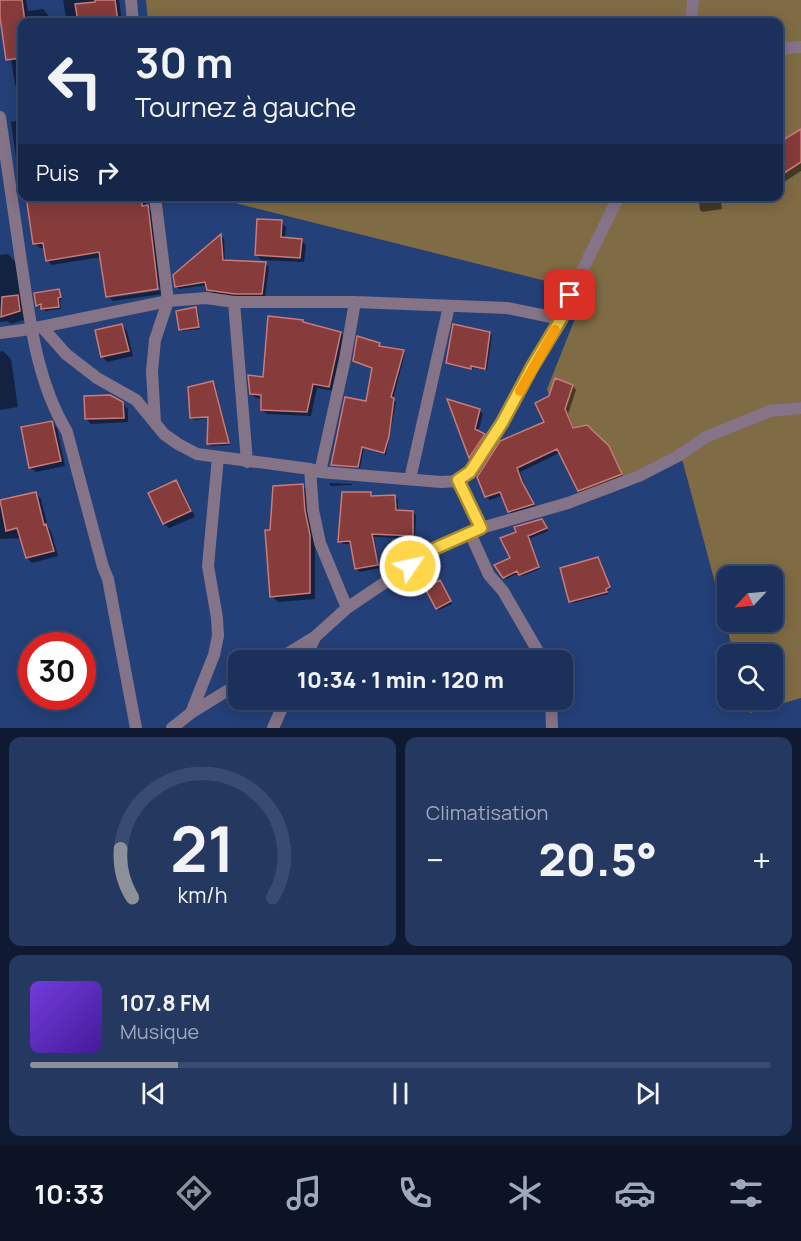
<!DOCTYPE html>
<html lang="fr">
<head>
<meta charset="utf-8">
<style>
  body { margin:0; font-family:Manrope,sans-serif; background:#243860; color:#f1f3f6; height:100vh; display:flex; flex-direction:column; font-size:22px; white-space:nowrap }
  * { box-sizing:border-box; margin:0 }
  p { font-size:20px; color:#a0a9bb }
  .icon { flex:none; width:33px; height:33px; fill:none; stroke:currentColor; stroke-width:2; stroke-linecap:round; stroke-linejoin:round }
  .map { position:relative; height:728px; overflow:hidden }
  .sheet { display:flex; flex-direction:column; gap:9px; padding:9px; background:#0f1a32; flex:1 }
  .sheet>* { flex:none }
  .top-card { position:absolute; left:18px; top:18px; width:765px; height:183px; border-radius:12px; box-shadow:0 3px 15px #0003,0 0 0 2px #394b70; background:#1b305a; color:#f1f3f6; overflow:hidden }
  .needle { width:39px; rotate:244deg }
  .buttons { position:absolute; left:717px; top:566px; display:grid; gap:12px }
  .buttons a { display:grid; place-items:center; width:66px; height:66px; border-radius:12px; background:#1b305a; box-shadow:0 3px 15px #0003,0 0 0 2px #394b70; font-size:30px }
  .speed { position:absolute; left:18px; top:632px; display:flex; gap:12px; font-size:30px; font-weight:700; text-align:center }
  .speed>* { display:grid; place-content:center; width:78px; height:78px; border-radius:50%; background:#1b305a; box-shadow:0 3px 15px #0003,0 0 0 2px #394b70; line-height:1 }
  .speed .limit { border:9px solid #d22; background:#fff; color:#111 }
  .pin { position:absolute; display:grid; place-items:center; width:51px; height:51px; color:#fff; margin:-26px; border-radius:12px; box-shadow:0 3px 9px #0006 }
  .me { position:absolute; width:66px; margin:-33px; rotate:56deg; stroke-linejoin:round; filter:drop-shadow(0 0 4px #0008) }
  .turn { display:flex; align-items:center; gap:21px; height:126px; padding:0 18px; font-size:27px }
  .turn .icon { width:78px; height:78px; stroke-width:2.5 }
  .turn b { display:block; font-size:42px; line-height:51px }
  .then { display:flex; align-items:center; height:57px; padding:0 18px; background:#0003; gap:12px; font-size:22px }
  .big { font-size:45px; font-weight:800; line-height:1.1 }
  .sheet .tile { flex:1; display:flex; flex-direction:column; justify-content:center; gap:9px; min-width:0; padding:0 21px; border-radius:12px; background:#243860 }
  .sheet .dial { align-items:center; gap:0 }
  .dial svg { height:156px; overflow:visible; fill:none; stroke:#394b70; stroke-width:7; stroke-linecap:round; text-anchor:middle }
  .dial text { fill:#f1f3f6; stroke:none }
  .song { display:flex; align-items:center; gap:18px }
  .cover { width:72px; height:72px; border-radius:9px; background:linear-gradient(135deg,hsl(260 70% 55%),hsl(260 70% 35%)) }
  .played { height:6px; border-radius:3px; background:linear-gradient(90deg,#8c9099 20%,#394b70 20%) }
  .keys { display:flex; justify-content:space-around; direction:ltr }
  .heat { display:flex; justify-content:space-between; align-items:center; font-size:33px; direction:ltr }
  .sheet .tiles { flex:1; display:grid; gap:9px; grid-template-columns:1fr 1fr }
  .tile:last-child { grid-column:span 2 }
  .trip { position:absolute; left:228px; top:650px; width:345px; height:60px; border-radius:12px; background:#1b305a; box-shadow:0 3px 15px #0003,0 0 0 2px #394b70; font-weight:800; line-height:60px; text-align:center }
  .tab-bar { display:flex; height:96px; justify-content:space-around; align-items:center; background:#0b1324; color:#a0a9bb }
  .tab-bar .icon { width:42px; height:42px }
  .tab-bar .selected { color:#8c9099 }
  .tab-bar b { font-size:27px; color:#f1f3f6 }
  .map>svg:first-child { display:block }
  .green { fill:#7f6b44; fill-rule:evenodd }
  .shadow { fill:#0007 }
  .building { fill:#853c3b; stroke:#cb7a77; stroke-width:1.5 }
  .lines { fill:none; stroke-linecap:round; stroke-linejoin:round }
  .minor { stroke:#857387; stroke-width:12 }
  .route-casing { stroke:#a68a30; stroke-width:15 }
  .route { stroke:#ffd54a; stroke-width:10 }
  .slow { stroke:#f59e0b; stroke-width:10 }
</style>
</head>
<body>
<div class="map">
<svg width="801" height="728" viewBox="0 0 801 728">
  <rect width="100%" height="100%" fill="#244078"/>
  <path class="green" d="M146,0H801V698L750,713L746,699H772V654H734L682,459L582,493L547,389L586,291L211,197L778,196V22H148ZM728,576H772V621H728Z"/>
  <path class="shadow" d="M2,0H26L28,11L43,9L48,15L49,22H22V90L15,85Z
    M63,0H119L122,22H71L66,17Z
    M22,120V172L17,164L11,122Z
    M801,130V171L784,182L778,176Z
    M26,196H142L146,200V206L153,212L162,287L110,295V298L162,290L163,294L113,301L108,296L101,257L52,265L47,260L45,248H40L34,243Z
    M698,196H720L722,209L702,212L700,210Z
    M281,222L286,227L285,238L301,240L306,245L304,262L261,260L257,255Z
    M221,236L224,239L225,262L266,264L269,267L265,297H239L212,293L208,285L179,289L176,286Z
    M8,254L16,262L27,319L11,324L7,321L0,322V255Z
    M58,291L62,299L60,300L61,309L45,311L42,306L40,307L37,305Z
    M196,309L198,311L200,329L182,331L180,329Z
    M303,321L305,324L341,333L345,338L334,391L317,388L311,416L267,414L262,409L263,399L256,398L251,394L265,379Z
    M122,325L127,331L133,356L107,362L102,356Z
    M489,333L492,335L487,370L473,368V370L450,365L447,362Z
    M379,344L381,347L403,351L405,353L393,399L396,402L386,455L364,448L360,468L335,466L332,464L367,403L374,369L355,361Z
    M3,351L11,359L18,407L0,410V352Z
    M212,382L215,384L230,445L211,446L209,443V418L194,420L191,417Z
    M573,386L576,390L568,414L575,430L607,446L611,450L624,478L583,494L579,490L561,452L520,472L525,487L537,508L513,515L509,511L503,495L490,500L486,497Z
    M450,401L480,411L483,414L478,432L488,439L474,460L471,457Z
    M122,403L128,409V422L91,424L86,419Z
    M51,423L57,428L65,466L36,472L30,467Z
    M176,482L181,487L195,517L169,528L164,523Z
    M329,483L352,484V485L331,486Z
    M302,486L308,491L315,542V599L278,602L272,596L271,531Z
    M36,493L41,499L48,527L51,531L58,556L32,563L27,558L22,538L0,539V502Z
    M371,493L374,496L395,497L398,500V511L413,512L416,515L415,539L374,537L380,568L360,572L357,569L352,544H343L340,541Z
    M544,523L548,531L529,539L540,569L522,576L519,573L506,579L504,577L512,558L502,539Z
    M600,561L611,589L607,591L608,594L573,603L570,601Z
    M442,584L452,604L439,610L437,608Z
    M479,699H494L483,704Z"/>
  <path class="building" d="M0,0H22L25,22H22V58L6,60L0,17Z
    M95,0H115L118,22H78L75,4L95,2Z
    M801,129V162L778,177V143Z
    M26,196H142V206L148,205L158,289L106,297L99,252L46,261L43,243L33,244Z
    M257,219L282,220L281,237L302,239L300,258L255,255Z
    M221,234L223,260L266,262L262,294H235L207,290L205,282L175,287L173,275Z
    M59,289L61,297L58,298L59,307L41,309V304L36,306L34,293Z
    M18,295L20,311L1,317L2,297Z
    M196,307L199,327L179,330L176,311Z
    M268,316L303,320V322L341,332L329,387L313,384L307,412L261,410V395L250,394L248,375L263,377Z
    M122,324L129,351L101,357L95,330Z
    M453,324L490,332L485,369L471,366V369L446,363Z
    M357,336L380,343L379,346L404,350L391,397L394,398L389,436L384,453L362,447L358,467L331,465L345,397L366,401L372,368L353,361Z
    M555,378L573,385L565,409L573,428L587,425L609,446L622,474L578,491L557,449L517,468L522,482L534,504L508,512L500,492L485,497L477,477L500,441L544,422L535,403L549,396Z
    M213,381L222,416L229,443L207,444L208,417L190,418L188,387Z
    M110,395L123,402L124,418L85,419L84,396Z
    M447,399L480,409L475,429L485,434L469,458Z
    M52,421L61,461L29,468L21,427Z
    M176,480L191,511L163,524L148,493Z
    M303,484L305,511L310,535V593L270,597L265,530H270L273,486Z
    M36,492L44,525L46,524L54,551L26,558L17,528L6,531L0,500Z
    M342,492H371V496L395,495L396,510L413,511V536L372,534L378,565L355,569L350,541L338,542Z
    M542,519L547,528L528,536L539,567L519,575L517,571L503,578L494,565L510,558L500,538L516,532L514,527Z
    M598,557L610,587L606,589L607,592L569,602L560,568Z
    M440,580L451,601L436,609L425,588Z"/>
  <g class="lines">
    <path class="minor" d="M131,0L133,22
      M691,22L693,0
      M778,49L801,47
      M0,117C7,165 14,213 21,261C30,320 36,380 67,432L103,567L108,579L136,728
      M234,302L247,462
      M42,327L66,354L97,378L136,400L164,434L178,444L197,454L310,469L320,472L441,482L458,481
      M0,333L31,329L168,301L206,298L234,302H355L507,308L561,319
      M155,423L152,371L155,340L168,301L155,196
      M310,469L313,510L320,543L347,608
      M320,472L345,359L355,302
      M410,479L449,306
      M481,528L568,503L639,476L678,456L706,437L770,411L801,408
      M470,533L489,575L503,591L543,660
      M277,660L316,636L347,608L436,548L481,528L458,481L470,472L502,423L532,367L561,319L570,295L619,196
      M305,660L315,637
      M551,699L552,728
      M191,713L214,655L218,636L217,618L208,566L218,457
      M172,728L191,713L238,684
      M273,728L286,699"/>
  </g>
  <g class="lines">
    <g class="route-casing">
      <path id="route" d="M410,566L436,548L481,528L458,480L470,472L502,423L532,367L561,319L570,295"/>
    </g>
    <use href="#route" class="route"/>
    <path class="slow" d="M520,391L555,330"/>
  </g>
</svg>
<div class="buttons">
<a><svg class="needle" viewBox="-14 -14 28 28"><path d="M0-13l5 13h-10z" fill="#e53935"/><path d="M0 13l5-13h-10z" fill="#a0a9bb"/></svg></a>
<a><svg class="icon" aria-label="search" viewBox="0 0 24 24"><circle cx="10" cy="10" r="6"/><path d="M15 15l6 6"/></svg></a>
</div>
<div class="speed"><div class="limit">30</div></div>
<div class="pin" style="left:570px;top:295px;background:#d93025"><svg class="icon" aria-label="arrive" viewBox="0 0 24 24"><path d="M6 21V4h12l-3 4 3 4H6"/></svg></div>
<svg class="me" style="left:410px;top:566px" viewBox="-20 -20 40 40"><circle r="17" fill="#ffd54a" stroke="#fff" stroke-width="3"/><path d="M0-11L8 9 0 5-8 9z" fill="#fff"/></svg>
<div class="trip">10:34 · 1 min · 120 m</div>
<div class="top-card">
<div class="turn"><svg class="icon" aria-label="left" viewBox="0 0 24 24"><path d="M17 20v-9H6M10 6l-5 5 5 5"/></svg><div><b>30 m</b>Tournez à gauche</div></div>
<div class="then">Puis<svg class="icon" aria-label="right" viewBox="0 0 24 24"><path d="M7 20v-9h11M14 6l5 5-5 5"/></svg></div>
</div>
</div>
<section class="sheet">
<div class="tiles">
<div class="tile dial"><svg viewBox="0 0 100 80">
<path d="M14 69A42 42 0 1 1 86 69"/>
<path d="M14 69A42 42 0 0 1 8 44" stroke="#8c9099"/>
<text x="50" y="56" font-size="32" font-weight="700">21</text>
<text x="50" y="72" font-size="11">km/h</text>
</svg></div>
<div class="tile"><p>Climatisation</p>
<div class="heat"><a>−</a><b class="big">20.5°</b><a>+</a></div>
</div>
<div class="tile">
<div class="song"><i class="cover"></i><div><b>107.8 FM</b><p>Musique</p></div></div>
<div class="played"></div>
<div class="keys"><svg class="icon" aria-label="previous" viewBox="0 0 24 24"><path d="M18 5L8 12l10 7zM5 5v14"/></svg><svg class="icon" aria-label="pause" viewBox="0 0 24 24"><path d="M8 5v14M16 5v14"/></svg><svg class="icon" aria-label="next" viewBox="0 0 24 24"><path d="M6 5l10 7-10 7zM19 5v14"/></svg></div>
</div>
</div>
</section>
<nav class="tab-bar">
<b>10:33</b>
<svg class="icon selected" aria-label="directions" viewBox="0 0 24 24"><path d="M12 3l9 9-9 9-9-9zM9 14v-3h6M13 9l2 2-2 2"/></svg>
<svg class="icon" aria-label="music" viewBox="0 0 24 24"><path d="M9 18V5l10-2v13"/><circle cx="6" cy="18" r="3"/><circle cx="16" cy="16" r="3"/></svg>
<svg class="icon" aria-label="phone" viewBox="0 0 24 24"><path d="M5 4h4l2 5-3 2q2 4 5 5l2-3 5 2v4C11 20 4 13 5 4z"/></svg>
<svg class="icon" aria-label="climate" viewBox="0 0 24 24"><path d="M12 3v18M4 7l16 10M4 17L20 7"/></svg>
<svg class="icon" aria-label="car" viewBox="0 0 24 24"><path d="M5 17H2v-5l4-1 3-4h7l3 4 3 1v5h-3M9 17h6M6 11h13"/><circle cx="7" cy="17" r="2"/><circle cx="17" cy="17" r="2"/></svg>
<svg class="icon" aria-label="filters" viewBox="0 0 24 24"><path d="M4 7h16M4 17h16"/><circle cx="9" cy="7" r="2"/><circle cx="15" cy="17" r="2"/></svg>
</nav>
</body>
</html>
